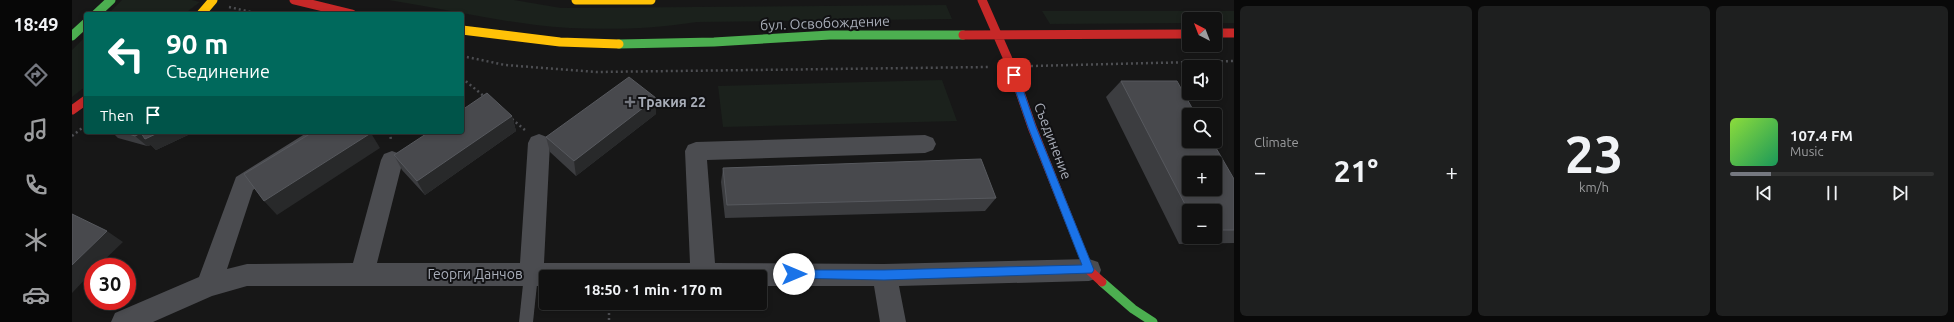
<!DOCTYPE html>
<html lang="en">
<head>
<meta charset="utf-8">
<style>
  body { margin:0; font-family:Ubuntu,sans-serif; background:#1e1f1f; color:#f1f3f6; height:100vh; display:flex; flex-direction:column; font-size:15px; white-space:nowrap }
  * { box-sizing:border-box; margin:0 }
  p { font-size:13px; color:#9c9d9f }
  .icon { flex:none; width:22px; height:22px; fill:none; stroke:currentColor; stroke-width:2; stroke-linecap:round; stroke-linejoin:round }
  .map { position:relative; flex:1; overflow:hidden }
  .panel { display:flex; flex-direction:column; gap:6px; padding:6px; background:#090909; width:720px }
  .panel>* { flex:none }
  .hud { position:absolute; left:12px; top:12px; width:380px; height:122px; border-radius:4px; box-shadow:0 2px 6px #0003,0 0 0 1px #303131; background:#00695c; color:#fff; overflow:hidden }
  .needle { width:26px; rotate:318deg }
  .buttons { position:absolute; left:1110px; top:12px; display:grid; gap:8px }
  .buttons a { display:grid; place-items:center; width:40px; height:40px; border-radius:4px; background:#111; box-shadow:0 2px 6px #0003,0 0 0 1px #303131; font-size:20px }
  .speed { position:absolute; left:12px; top:258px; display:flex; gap:8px; font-size:20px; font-weight:700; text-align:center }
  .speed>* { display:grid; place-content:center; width:52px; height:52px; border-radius:50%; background:#111; box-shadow:0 2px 6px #0003,0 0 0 1px #303131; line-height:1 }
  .speed .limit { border:6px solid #d22; background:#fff; color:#111 }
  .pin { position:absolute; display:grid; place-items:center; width:34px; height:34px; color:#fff; margin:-17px; border-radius:8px; box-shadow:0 2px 6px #0006 }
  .me { position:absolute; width:44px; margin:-22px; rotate:90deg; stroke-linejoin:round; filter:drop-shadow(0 0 3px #0008) }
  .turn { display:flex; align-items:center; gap:14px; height:84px; padding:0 16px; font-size:18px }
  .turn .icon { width:52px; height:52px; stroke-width:2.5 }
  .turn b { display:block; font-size:28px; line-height:34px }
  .then { display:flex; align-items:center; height:38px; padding:0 16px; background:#0003; gap:8px; font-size:15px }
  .big { font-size:30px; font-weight:700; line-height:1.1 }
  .panel .widget { flex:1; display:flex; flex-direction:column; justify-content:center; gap:6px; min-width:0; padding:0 14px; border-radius:6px; background:#1e1f1f }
  .panel .dial { align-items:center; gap:0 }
  .dial b { font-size:52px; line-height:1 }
  .song { display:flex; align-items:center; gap:12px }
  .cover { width:48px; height:48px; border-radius:6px; background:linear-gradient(135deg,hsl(90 70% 55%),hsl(150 70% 35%)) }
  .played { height:4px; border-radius:2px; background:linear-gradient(90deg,#757880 20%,#303131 20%) }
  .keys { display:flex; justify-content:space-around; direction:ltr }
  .heat { display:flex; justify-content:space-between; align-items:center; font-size:22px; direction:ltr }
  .panel .tiles { flex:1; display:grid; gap:6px; grid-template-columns:repeat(3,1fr) }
  .trip { position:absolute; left:467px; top:270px; width:228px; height:40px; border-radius:4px; background:#111; box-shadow:0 2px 6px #0003,0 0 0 1px #303131; font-weight:700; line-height:40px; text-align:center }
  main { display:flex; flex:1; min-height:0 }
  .dock { display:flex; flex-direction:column; width:72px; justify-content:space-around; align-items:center; background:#070707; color:#9c9d9f }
  .dock .icon { width:28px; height:28px }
  .dock .on { color:#757880 }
  .dock b { font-size:18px; color:#f1f3f6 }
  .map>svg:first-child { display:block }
  .green { fill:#1b211c }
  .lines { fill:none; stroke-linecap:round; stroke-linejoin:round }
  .path { stroke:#4d4e52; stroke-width:2.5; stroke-dasharray:2 3; stroke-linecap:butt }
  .lane { fill:#4b4c50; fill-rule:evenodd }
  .street { fill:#4b4c50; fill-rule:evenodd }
  .fast { stroke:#4caf50; stroke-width:9 }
  .slow { stroke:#ffc107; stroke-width:9 }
  .jam { stroke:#c62828; stroke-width:9 }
  .wall { fill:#3c3d40; fill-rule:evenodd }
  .shaded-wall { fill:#28292a }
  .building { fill:#48494d; stroke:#57595e; fill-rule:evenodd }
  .route { fill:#1a73e8; stroke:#114b97 }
  .poi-dot { fill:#757880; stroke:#111113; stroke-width:1.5 }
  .labels { text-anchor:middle; stroke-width:4; stroke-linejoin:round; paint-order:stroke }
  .street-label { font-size:14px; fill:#a8adb8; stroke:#111113 }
  .poi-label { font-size:14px; font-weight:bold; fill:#a8adb8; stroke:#111113; text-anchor:start }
</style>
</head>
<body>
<main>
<nav class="dock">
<b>18:49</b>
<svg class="icon on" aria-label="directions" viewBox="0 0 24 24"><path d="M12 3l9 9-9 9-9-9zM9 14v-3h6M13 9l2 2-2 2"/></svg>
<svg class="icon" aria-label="music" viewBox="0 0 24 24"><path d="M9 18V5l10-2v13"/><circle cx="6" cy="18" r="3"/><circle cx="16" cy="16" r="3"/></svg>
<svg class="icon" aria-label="phone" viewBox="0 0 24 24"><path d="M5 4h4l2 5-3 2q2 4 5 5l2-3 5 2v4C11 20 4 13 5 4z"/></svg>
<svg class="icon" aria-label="climate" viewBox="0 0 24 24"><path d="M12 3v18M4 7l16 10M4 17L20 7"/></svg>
<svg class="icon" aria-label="car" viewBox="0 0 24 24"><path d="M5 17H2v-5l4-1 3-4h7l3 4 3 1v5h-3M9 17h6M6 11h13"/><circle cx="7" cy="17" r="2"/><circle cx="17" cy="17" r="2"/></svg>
</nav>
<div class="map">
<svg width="1162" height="322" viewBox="0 0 1162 322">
  <rect width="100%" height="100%" fill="#171717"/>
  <path class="green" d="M50,0H120L128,2L112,14H36Z
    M317,0H442L489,8L874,5L880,19L625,22C574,30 515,31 464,25C415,19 366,8 317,0Z
    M970,11H1162V23H1143V19H1117V23L978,24Z
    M14,36V86L0,97V50Z
    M870,80L885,121L651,127L646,86Z"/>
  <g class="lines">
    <path class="path" d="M157,7L188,14
      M390,56L433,65L524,72L918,67
      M959,66L1162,61
      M390,78L414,98
      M440,119L454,131
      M318,132L319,141
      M0,136L14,125
      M537,303V322"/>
    <path class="lane" d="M459,269L464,271L466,275L461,322H447L452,275L454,271Z"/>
    <path class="street" d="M236,132H264L261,138L181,190L155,269L175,264L281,263L309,160L312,154L320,151L328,154L331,160L305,263H448L456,143L459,137L467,134L475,137L478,143L472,263H618L613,151L616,145L624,142L853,135L861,138L864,144L861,150L853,153L635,160L643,263L812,264L1017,259L1026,262L1029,270L1026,278L1017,281L827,286L834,322H808L802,286H688V277H474V286H175L140,296L81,322H39L43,313L127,277L164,177Z"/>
    <path class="fast" d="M24,14L39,0
      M0,36L14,23
      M547,44L642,42L758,35H891
      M1030,282L1061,309L1081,322"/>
    <path class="slow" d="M504,0H579
      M129,14L141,0
      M390,30L488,42L547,44"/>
    <path class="jam" d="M222,0L280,14
      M910,0L939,66L960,127L1017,270L1030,282
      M1143,33H1162
      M891,35L1117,34
      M0,110L14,100"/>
  </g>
  <path class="wall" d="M1049,81L1162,179V243L1107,244L1034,97ZM1117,211H1143V237H1117Z
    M584,114L504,176L478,152L474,137Z
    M440,116L444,131L353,195L330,170L322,155Z
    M40,132H114L116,135L84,150L79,145L75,146L46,138Z
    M651,168L924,198L913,211L653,218L649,182Z"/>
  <path class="shaded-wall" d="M584,98V114L504,176L502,161Z
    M440,116L444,131L353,195L345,181Z
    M88,132H114L116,135L84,150L79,145L75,146L63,136L69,133Z
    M299,133L308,148L205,215L192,201Z
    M35,231L51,242L25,267H21V271L0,293V265Z"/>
  <path class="building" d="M557,77L584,98L502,161L474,137Z
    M1049,81H1105L1124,115H1117V141H1140L1162,179V230H1143V211H1117V212ZM1117,163H1143V189H1117Z
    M415,93L440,116L345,181L322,155L357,132H390V110Z
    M51,132H88L73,139L69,133L63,136Z
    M241,132H298L299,133L192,201L172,174Z
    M909,159L924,198L655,205L651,168Z
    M0,214L35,231L0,265Z"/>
  <path class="route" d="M942,72L946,75L964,127L1022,270L1020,273L812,280L718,278L717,274L718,271L722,270H812L1010,265L956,127L938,75Z"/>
  <path class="poi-dot" d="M556 96h4v4h4v4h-4v4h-4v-4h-4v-4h4z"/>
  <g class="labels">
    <g class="street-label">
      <text transform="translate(753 23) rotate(-2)" y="5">бул. Освобождение</text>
      <text transform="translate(981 141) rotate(69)" y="5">Съединение</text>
      <text x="403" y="279">Георги Данчов</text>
    </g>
    <g class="poi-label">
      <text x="566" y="107">Тракия 22</text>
    </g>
  </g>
</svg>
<div class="buttons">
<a><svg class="needle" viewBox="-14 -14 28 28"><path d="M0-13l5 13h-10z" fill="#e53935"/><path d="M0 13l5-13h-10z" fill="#9c9d9f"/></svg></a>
<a><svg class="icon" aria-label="sound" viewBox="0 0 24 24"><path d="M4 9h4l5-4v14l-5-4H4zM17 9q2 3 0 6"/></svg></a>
<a><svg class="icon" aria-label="search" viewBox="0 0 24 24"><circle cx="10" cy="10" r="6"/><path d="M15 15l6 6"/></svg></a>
<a>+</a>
<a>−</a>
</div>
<div class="speed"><div class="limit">30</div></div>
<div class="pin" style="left:942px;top:75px;background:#d93025"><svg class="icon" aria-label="arrive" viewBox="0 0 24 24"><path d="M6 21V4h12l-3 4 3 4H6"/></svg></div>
<svg class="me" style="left:722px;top:274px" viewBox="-20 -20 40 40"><circle r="19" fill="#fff"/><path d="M0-13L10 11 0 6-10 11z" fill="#1a73e8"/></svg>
<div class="trip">18:50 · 1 min · 170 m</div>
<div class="hud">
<div class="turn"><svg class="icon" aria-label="left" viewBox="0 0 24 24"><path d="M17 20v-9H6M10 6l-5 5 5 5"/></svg><div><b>90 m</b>Съединение</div></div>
<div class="then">Then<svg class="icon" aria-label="arrive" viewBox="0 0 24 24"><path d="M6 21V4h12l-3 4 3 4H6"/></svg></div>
</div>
</div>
<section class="panel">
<div class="tiles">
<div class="widget"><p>Climate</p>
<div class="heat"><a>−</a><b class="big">21°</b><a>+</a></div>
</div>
<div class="widget dial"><b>23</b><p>km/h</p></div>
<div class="widget">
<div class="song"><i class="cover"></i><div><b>107.4 FM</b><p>Music</p></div></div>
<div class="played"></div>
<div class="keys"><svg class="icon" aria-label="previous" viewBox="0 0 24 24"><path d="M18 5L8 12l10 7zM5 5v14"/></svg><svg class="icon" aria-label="pause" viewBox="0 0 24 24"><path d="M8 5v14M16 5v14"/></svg><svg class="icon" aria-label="next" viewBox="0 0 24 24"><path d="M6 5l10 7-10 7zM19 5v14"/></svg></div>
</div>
</div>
</section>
</main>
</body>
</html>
